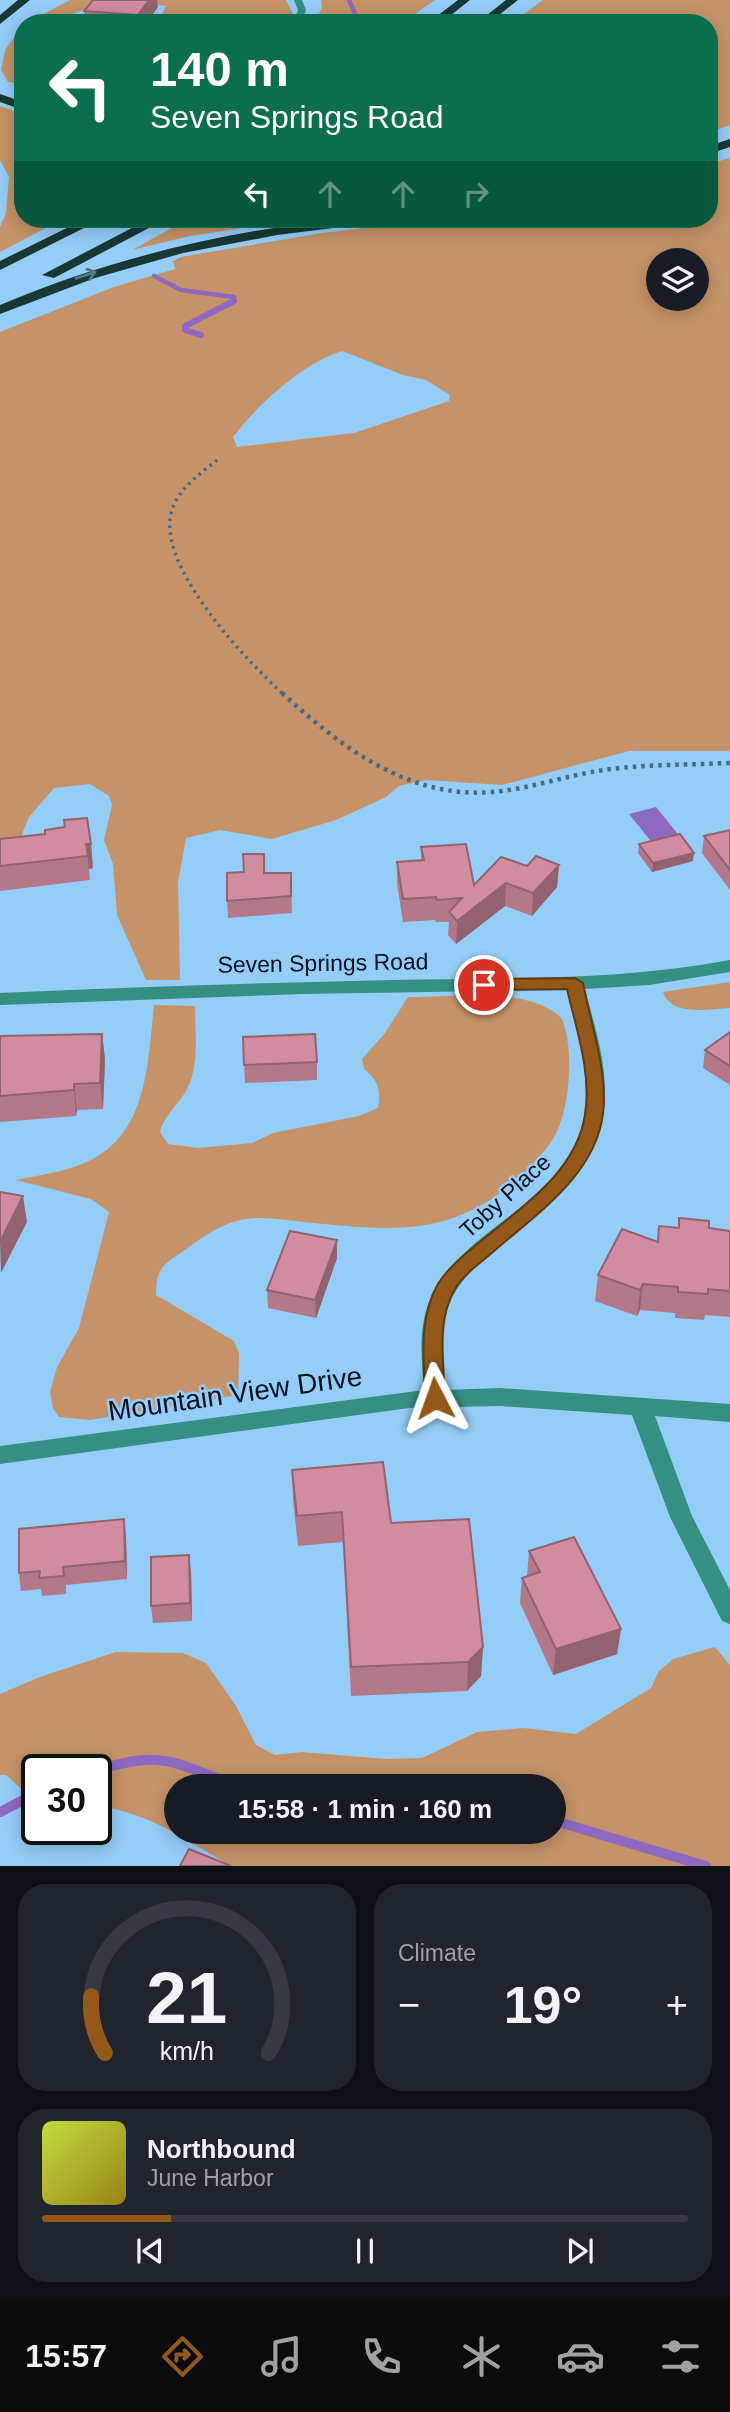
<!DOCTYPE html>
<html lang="en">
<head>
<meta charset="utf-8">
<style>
  body { margin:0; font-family:Arial,sans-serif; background:#20242c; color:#f1f3f6; height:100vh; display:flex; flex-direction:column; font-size:26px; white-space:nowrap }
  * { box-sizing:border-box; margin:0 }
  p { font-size:23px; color:#9ea1a6 }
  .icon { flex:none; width:38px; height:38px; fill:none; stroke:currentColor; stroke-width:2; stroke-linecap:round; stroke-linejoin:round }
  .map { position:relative; height:1866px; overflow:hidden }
  .details { display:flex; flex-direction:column; gap:18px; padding:18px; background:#0d0f14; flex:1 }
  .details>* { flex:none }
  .guide { position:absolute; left:14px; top:14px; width:704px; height:214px; border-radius:28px; box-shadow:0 4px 18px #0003; background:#0b6e4f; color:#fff; overflow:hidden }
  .buttons { position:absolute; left:646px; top:248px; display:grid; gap:14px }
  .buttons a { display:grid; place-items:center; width:63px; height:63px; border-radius:50%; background:#171b24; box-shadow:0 4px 18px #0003; font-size:35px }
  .speed { position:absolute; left:21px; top:1754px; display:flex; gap:14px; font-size:35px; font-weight:700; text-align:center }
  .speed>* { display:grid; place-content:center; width:91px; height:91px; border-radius:50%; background:#171b24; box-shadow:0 4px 18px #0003; line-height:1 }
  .speed .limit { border:4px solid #111; border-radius:10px; background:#fff; color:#111 }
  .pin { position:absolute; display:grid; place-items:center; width:60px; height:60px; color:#fff; margin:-30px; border:4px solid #fff; border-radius:50%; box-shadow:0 2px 7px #0007 }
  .me { position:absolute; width:77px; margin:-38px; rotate:356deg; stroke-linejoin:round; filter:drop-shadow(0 0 5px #0008) }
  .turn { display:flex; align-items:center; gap:24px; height:147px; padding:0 21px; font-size:32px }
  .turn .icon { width:91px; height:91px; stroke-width:2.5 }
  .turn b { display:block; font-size:49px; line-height:60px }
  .lanes { display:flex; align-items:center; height:66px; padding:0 21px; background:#0003; justify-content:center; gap:35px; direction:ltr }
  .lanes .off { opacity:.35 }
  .big { font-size:52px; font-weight:800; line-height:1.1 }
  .details .card { flex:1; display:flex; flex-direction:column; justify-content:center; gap:10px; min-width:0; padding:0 24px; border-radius:28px; background:#20242c }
  .details .dial { align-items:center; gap:0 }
  .dial svg { height:182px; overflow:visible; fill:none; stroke:#363941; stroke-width:7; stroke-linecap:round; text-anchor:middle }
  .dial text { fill:#f1f3f6; stroke:none }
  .song { display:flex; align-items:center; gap:21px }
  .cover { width:84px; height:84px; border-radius:10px; background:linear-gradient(135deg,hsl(70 70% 55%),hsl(50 70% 35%)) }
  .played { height:7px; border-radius:4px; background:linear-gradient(90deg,#945919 20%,#363941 20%) }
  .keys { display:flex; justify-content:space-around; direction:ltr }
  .heat { display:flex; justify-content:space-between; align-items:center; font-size:38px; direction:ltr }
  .details .tiles { flex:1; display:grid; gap:18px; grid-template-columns:1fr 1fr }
  .card:last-child { grid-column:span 2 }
  .trip { position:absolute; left:164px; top:1774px; width:402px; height:70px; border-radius:35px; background:#171b24; box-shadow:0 4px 18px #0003; font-weight:800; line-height:70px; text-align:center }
  .tab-bar { display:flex; height:112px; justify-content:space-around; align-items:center; background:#090b0e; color:#9ea1a6 }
  .tab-bar .icon { width:49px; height:49px }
  .tab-bar .active { color:#945919 }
  .tab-bar b { font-size:32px; color:#f1f3f6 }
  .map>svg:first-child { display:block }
  .green { fill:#c59367; fill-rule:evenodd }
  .water { fill:#8f69c1 }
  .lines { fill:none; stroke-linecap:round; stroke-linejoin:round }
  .stream-far2 { stroke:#8f69c1; stroke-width:4.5 }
  .stream-far1 { stroke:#8f69c1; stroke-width:6 }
  .stream { stroke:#8f69c1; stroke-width:10 }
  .path-far1 { stroke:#466985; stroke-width:3.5; stroke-dasharray:2.5 4.5; stroke-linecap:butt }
  .path { stroke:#466985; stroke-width:4.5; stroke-dasharray:3.5 5; stroke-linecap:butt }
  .service { fill:#359083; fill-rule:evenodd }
  .minor { fill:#359083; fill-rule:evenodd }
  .motorway { fill:#183833; fill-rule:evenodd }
  .wall { fill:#b47989 }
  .shaded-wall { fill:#92636f }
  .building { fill:#d18d9f; stroke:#92636f; stroke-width:2 }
  .oneway { stroke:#507b8c }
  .route { fill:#945919; stroke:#603a10; stroke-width:2 }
  .labels { text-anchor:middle; stroke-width:5; stroke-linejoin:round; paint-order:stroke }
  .street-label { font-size:23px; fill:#00101f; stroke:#95cdf9 }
  .near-street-label { font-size:28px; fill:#00101f; stroke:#95cdf9 }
</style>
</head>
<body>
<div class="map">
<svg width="730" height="1866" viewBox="0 0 730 1866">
  <rect width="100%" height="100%" fill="#95cdf9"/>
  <path class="green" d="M70,0H286L293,14L275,16L269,23H180L161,16L166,6L131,1L89,7L53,23H27Z
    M321,0H435L402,23H315L322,7Z
    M543,0H730V125L709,132V23H512Z
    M23,25V84L8,82L1,70L5,50Z
    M0,106L23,114V219H63L0,252V227L6,213L9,177L0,160Z
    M730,158V751H629L502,785L426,780L399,786L386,797L336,820L272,839L220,830L186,838L178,882L180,980H146L117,915L113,864L104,840L112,805L109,796L90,784L54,788L29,817L18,844L0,849V332L114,287L175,269L173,261L181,257L322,233L438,219H709V164ZM658,261H696V299H658ZM342,351L403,375L426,380L450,395L449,401L354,433L237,447L233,437C257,405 303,363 342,351Z
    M188,219H301L190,236L132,250Z
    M730,982V1008C709,1009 672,1017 663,992Z
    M408,997C453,998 530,985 562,1019C575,1049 570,1116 551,1142C524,1179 490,1206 447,1220C401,1234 350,1226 304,1222C281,1219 253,1214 230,1223C214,1229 199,1239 185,1250C163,1265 156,1267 156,1295L234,1341L239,1354L238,1395L90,1420L59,1417L53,1409L50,1392L57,1367L79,1328L109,1212L91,1199L16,1180C35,1176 56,1173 74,1167C148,1143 147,1069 154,1005L195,1006C195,1030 199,1062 189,1085C182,1102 165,1113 160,1132L168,1144L199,1148L252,1143L273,1133L359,1116L378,1108C381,1090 378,1080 364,1069L362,1059L385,1033Z
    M715,1647L730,1665V1866H231C180,1837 156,1816 96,1805V1769H37V1803L6,1775H0V1694L40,1677L116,1652L183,1653L206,1663L236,1706L256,1745L275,1755L302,1752L386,1759L422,1758L477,1732L523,1728L576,1734L651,1688L659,1671L673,1659ZM177,1787H555V1832H177Z"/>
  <path class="water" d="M656,807L681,838L654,845L629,814Z"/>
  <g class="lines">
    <path class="stream-far2" d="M349,0L359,23
      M23,156L18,157L23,165
      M31,219V224
      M154,276L181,290L234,297L233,303"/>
    <path class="stream-far1" d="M201,335L185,330V326L234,301"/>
    <path class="stream" d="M96,1771C179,1742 183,1777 255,1787
      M0,1812L37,1793
      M555,1821L706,1866"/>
    <path class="path-far1" d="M217,460C201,473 181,487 173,507C151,562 247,661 284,695"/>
    <path class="path" d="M282,693C341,747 408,799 492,792C528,789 562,777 597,771C641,764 686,765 730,763"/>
    <path class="service" d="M294,0H302L306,10L301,23H293L298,10Z"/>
    <path class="minor" d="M730,960V972L649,985L585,989C595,1028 609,1069 604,1110C596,1177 539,1211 492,1252C475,1266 457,1283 449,1305C439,1332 443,1362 445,1390L500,1388L730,1404V1422L655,1416L692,1516L730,1590V1624L722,1621L670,1517L632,1415L500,1406L409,1408L0,1464V1446L424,1390C422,1362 418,1332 428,1305C457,1226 566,1207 583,1122C592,1077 578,1033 568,990L302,994L0,1005V993C131,987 261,983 392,980C506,978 618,981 730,960Z"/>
    <path class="motorway" d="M18,0H30L0,24V15Z
      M458,0H470L441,23H428Z
      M506,0H518L489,23H477Z
      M0,94L23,102V110L0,102Z
      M730,139V147L709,154V146Z
      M85,219H102L0,270V261Z
      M149,219H166L54,278L42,275Z
      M340,219H380L373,223L277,235L183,253L95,278L0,314V305C109,259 222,232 340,219Z"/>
  </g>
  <path class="wall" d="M158,7L146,23H85L84,11Z
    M730,830V890L702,853L704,836Z
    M0,839L91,844L93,868L89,869L90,880L0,891Z
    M639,844L693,861L652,872L638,853Z
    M421,847L474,885L559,865L557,887L532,916L505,906L456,944L448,935L449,922H436L435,920L403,922L397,884V862L421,860Z
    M265,873H291L292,913L228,918L227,901Z
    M730,1032V1085L703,1068L705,1050Z
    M102,1034L105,1059L103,1109L77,1110L76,1116L0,1122V1036Z
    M243,1037L317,1062V1080L245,1083Z
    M679,1218L709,1228L730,1231V1317L705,1315L704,1320L675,1318V1313L640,1310L637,1316L595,1301L598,1275L657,1241L659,1226L678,1227Z
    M337,1258L316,1318L268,1308L267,1290Z
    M292,1470L391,1523L483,1647L481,1676L467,1691L351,1696L343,1542L298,1546L293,1500Z
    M124,1519L126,1537L127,1579L66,1585V1594L42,1596L41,1589L21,1591L19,1573Z
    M529,1551L621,1629L617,1654L553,1675L520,1603L522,1578L527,1576Z
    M191,1572L192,1621L153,1623L151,1606Z"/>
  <path class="shaded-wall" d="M149,0H157L158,7L146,23H138V15Z
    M86,844H91L93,868L89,869Z
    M694,853L693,861L652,872L653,863Z
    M559,865L557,887L532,916L533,893Z
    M506,883L505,906L456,944L457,921Z
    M102,1034L105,1059L103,1109L100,1083Z
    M74,1084L77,1110L76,1116L74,1090Z
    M23,1196L27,1222L1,1273L0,1242Z
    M337,1240V1258L316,1318L315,1300Z
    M643,1284L640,1310L637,1316L640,1290Z
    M124,1519L126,1537L127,1579L125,1561Z
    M189,1555L191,1572L192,1621L190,1603Z
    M621,1629L617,1654L553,1675L556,1649Z
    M483,1647L481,1676L467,1691L468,1662Z"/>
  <path class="building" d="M93,0H149L138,15L84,11Z
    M87,818L91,844H86L88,856L0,866V839L45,834V830L65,827L64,820Z
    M730,830V870L704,836Z
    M680,834L694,853L653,863L639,844Z
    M466,844L474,885L501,857L527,866L536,856L559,865L533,893L506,883L457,921L449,912L462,898L437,900L436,897L403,899L397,862L424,860L421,847Z
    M243,854H264V873H291V896L227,901V873L244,872Z
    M730,1032V1066L705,1050Z
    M102,1034L100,1083L74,1084V1090L0,1096V1036Z
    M315,1034L317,1062L244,1065L243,1037Z
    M0,1192L23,1196L0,1242Z
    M679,1218L709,1221V1228L730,1231V1291L708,1289V1294L678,1292V1287L643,1284L640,1290L598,1275L622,1229L658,1242L659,1226L679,1228Z
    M290,1231L337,1240L315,1300L267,1290Z
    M383,1462L391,1523L469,1519L483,1647L468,1662L351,1667L342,1512L297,1516L292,1470Z
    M124,1519L125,1561L63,1567L64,1576L39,1578L40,1571L19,1573V1529Z
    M574,1537L621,1629L556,1649L522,1578L540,1572L529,1551Z
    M189,1555L190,1603L151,1606V1557Z
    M189,1849L231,1866H180Z"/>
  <defs><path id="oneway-shaft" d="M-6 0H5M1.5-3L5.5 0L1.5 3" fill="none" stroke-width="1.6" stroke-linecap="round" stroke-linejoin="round" transform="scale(1.75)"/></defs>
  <use class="oneway" href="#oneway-shaft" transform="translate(86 275) rotate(-18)"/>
  <path class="route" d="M575,978L583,983C591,1025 608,1072 603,1114C595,1176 536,1214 493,1252C480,1263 464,1274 455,1289C436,1320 444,1364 445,1398L442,1404H428L425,1398C424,1360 418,1318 438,1284C447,1269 462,1257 475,1246C517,1210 576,1174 585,1115C592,1074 576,1028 567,989L484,990L476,985L484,979Z"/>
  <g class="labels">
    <g class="street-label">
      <text transform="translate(323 963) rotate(-1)" y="8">Seven Springs Road</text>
      <text transform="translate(505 1196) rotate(-42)" y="8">Toby Place</text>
    </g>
    <g class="near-street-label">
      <text transform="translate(235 1393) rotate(-8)" y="10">Mountain View Drive</text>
    </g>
  </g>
</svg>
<div class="buttons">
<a><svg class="icon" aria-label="layers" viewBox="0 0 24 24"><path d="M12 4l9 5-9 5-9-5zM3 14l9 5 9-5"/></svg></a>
</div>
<div class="speed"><div class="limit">30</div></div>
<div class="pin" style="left:484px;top:985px;background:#d93025"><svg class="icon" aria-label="arrive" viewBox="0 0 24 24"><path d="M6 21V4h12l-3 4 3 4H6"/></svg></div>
<svg class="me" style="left:435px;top:1398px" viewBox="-20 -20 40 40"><path d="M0-17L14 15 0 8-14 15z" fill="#945919" stroke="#fff" stroke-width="4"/></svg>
<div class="trip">15:58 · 1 min · 160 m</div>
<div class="guide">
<div class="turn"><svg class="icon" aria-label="left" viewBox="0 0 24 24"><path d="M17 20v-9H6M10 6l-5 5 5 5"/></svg><div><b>140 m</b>Seven Springs Road</div></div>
<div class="lanes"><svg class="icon" aria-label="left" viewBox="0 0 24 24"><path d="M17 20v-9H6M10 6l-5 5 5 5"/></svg><svg class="icon off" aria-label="ahead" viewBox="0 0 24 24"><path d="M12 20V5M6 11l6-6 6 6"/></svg><svg class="icon off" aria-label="ahead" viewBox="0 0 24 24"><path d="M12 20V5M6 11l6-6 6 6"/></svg><svg class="icon off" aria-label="right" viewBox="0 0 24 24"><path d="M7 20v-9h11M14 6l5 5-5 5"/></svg></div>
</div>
</div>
<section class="details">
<div class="tiles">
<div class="card dial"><svg viewBox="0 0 100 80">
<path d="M14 69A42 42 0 1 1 86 69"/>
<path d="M14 69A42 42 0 0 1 8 44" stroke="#945919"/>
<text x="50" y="56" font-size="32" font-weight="700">21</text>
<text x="50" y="72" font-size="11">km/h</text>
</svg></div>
<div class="card"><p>Climate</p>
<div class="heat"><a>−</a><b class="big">19°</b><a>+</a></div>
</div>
<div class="card">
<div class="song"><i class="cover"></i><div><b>Northbound</b><p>June Harbor</p></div></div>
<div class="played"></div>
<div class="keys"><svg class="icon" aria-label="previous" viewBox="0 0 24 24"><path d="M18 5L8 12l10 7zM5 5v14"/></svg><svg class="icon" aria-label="pause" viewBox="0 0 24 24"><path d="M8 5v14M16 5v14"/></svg><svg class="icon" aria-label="next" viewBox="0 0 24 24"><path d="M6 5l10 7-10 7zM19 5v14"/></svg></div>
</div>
</div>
</section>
<nav class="tab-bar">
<b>15:57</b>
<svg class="icon active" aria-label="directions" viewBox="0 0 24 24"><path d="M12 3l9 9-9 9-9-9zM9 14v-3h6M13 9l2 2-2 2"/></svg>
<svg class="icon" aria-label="music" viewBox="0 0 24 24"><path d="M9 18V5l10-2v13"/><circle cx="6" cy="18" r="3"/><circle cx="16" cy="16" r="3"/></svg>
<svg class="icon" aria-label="phone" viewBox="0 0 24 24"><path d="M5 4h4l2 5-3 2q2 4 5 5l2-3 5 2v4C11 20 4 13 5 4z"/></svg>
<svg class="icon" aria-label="climate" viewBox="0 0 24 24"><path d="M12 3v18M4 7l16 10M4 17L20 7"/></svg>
<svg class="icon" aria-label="car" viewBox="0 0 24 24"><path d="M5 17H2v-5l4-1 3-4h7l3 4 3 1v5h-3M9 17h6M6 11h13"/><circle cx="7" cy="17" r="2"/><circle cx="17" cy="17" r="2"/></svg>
<svg class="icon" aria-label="filters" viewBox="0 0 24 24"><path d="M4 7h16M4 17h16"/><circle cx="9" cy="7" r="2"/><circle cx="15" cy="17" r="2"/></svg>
</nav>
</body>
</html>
